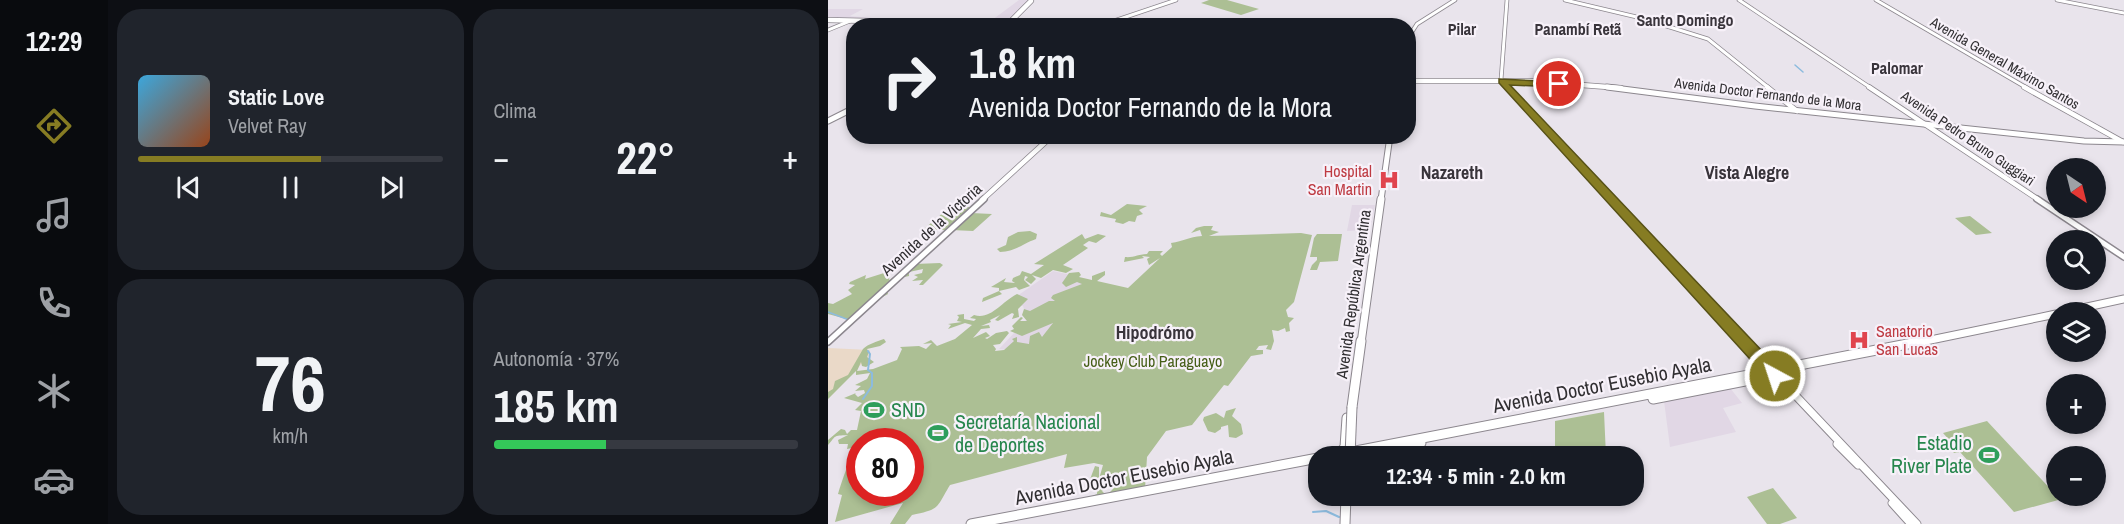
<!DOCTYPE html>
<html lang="es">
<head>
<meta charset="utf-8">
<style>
  body { margin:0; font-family:"Archivo Narrow",sans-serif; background:#20242c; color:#f1f3f6; height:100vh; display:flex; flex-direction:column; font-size:22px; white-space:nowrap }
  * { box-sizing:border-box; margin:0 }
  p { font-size:20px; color:#9ea1a6 }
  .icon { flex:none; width:33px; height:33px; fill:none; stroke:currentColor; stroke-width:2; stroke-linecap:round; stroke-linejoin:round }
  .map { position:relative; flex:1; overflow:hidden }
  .side { display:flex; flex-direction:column; gap:9px; padding:9px; background:#0d0f14; width:720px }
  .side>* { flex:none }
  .guide { position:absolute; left:18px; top:18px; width:570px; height:126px; border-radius:24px; box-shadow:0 3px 9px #0003; background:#171b24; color:#f1f3f6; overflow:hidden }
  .needle { width:39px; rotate:145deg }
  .fabs { position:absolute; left:1218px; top:158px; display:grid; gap:12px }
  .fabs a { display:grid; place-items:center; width:60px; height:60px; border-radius:50%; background:#171b24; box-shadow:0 3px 9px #0003; font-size:30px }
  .speed { position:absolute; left:18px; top:428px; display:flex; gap:12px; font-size:30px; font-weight:700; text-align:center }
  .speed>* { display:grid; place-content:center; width:78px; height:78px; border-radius:50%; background:#171b24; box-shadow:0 3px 9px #0003; line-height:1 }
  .speed .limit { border:9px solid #d22; background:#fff; color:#111 }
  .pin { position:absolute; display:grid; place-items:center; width:51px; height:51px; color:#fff; margin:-26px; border:3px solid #fff; border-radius:50%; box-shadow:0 2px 6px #0007 }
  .me { position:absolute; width:66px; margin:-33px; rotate:320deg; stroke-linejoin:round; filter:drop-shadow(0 0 4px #0008) }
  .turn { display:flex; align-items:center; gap:21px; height:126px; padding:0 24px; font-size:27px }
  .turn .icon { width:78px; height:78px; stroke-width:2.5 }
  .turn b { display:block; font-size:42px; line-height:51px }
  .big { font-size:45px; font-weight:700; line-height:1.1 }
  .side .widget { flex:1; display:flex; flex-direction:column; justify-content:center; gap:9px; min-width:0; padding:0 21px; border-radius:24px; background:#20242c }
  .side .dial { align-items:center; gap:0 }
  .dial b { font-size:78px; line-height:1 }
  .song { display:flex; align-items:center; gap:18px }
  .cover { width:72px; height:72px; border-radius:9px; background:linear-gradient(135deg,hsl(200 70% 55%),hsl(20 70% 35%)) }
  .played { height:6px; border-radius:3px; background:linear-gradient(90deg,#867c23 60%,#363941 60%) }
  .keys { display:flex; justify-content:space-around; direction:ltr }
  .heat { display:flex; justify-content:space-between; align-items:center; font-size:33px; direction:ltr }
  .charge { height:9px; border-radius:4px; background:linear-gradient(90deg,#34c759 37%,#363941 0) }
  .side .tiles { flex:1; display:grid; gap:9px; grid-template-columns:repeat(2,1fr) }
  .trip { position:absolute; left:480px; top:446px; width:336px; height:60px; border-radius:24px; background:#171b24; box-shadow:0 3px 9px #0003; font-weight:700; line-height:60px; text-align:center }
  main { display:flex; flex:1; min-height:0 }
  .dock { display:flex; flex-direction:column; width:108px; justify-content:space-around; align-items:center; background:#090b0e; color:#9ea1a6 }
  .dock .icon { width:42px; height:42px }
  .dock .active { color:#867c23 }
  .dock b { font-size:27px; color:#f1f3f6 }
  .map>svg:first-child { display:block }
  .built { fill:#e1d7e5 }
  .medical { fill:#ead9c8 }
  .green { fill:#acbf94; fill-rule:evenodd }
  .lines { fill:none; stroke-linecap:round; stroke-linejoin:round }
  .stream-far1 { stroke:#8cbbde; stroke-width:1.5 }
  .stream { stroke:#8cbbde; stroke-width:2 }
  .major-far3-casing { stroke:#8c878e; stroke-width:4.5 }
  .major-far2-casing { stroke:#8c878e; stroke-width:6 }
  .major-far1-casing { stroke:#8c878e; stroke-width:8 }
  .major-casing { stroke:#8c878e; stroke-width:9 }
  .highway-far3-casing { stroke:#8c878e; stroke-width:6 }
  .highway-far2-casing { stroke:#8c878e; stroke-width:7 }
  .highway-far1-casing { stroke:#8c878e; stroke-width:9 }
  .highway-casing { stroke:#8c878e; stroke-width:11 }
  .major-far3 { stroke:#fff; stroke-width:3 }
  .major-far2 { stroke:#fff; stroke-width:4.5 }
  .major-far1 { stroke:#fff; stroke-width:5 }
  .major { stroke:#fff; stroke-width:7 }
  .highway-far3 { stroke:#fff; stroke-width:4.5 }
  .highway-far2 { stroke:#fff; stroke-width:5 }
  .highway-far1 { stroke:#fff; stroke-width:7 }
  .highway { stroke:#fff; stroke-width:9 }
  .highway-bridge-casing { stroke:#8c878e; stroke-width:11; stroke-linecap:butt }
  .highway-bridge { stroke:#fff; stroke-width:9 }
  .route { fill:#867c23; stroke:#575117; stroke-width:1.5 }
  .labels { text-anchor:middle; stroke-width:4.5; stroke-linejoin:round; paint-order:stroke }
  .far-street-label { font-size:14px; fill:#312f32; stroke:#f7f1f9 }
  .far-quarter-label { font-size:16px; font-weight:bold; fill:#39343b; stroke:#f7f1f9 }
  .health-label { font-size:16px; fill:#be3a42; stroke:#f7f1f9; text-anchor:end }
  .street-label { font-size:16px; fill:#312f32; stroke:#f7f1f9 }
  .park-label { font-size:16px; fill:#465f18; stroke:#f7f1f9 }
  .neighbourhood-label { font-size:18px; font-weight:bold; fill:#39343b; stroke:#f7f1f9 }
  .near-street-label { font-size:20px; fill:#312f32; stroke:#f7f1f9 }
  .near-leisure-label { font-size:20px; fill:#27864d; stroke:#f7f1f9; text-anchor:start }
</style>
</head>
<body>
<main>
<nav class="dock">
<b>12:29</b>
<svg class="icon active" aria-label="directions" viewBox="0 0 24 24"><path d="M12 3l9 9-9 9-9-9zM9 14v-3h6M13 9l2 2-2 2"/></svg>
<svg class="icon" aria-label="music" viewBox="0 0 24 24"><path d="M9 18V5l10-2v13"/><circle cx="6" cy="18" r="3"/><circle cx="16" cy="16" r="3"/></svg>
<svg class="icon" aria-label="phone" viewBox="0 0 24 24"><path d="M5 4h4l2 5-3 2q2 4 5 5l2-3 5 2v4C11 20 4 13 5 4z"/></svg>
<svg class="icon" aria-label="climate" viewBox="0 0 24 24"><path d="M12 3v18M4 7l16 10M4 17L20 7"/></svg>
<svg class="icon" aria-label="car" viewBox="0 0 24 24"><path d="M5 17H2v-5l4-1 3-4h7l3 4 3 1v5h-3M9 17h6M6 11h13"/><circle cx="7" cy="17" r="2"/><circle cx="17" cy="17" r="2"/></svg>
</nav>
<section class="side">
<div class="tiles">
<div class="widget">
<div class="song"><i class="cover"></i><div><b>Static Love</b><p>Velvet Ray</p></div></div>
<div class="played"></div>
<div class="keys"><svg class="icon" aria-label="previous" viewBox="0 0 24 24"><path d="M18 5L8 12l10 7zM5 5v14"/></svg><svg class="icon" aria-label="pause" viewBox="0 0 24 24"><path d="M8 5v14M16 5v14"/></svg><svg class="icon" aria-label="next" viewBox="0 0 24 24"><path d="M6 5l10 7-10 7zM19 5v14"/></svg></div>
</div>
<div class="widget"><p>Clima</p>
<div class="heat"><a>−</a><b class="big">22°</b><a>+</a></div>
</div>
<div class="widget dial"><b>76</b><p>km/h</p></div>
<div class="widget"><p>Autonomía · 37%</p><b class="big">185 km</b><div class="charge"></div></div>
</div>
</section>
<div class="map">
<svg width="1296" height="524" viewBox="0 0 1296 524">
  <rect width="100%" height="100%" fill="#e9e4ec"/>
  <path class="built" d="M191,0H203L176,25L156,26Z
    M0,9H35L22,16L122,25L69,26L0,20Z
    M524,205H547L542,230L519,231Z
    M225,271L248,276L275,310L240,345L203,343L181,350L171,349L199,319L195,306L179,303Z
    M902,388L914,403L895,408L908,432L842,447L836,401Z"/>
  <path class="medical" d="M0,348L42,350V355L0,399Z"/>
  <path class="green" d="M381,0H399L431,9L413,15L373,3Z
    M299,204L319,206L311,210L315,214L309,216L307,222L301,221L295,224L287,222L288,219L272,216L273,212L283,215Z
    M122,207H142L117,230L96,229Z
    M143,213L164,214L145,231L123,230Z
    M1142,216L1164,233L1148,235L1127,218Z
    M376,226H385L383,230L391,232L381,236L473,233L484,235L466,302L458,310L460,317L466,318L461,323L462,331L458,332L457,328L450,331L444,330L446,341L443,350L438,349L440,345L431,346L428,350H435V354L423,356L400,386L396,385L364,425L338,431L319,457L317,489L278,496L285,489L281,483L274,491L277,494L260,498L269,494L270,479L261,482L267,466L271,467V479L275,465L266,463L236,468L239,454L122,485C108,508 113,509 84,515L77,524H62L75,503L7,522L14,495L10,494C14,479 21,465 24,448L19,449L20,444H11L10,440L20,435C4,436 9,435 0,445V440L13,429L17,430L19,434L23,430H29L33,411L27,410L34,403L16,398L28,393L27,394L30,397L37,393L36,390L27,391L33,386L27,385L39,379L42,373L28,375V371L0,399V392L5,389L7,381L20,375L35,349C40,344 50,341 56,339L58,342L52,346L39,349L41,352L39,357L46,362L38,367L34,366L33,362L29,371L45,369L69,360L74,349L72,347L91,346L98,349L104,343L95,344L103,340L109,346L127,339L144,325L137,323L120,329L123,325L120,324L134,322L129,321L131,317L129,315L136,314V319L146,321L148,319L142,318L146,315C163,320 172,303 189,294L200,299L190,309L191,317L184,319L186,314L184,313L170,321L167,320L172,315L162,320L163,322L153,326L161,325L162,328L153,329L145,338L158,332L162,336L157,338L159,339L168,333L179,331L181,333L172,344L165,345L168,349L167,351L176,350L186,341L184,339L189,337V342L201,344L202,336L211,332L214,337L225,323L194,336L182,331L186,329L184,326L193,317L195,318L192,321H199L194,315L196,309L202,311L221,301H227L223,298L225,295L254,284L249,282L238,287L234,283L241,273L251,272L253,275L251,277L264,280V276L277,271V275L269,281L300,288L332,258L321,265L319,259L322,257L314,256L316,258L296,262L297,257C305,258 311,254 319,254L321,251H335L332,254L334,256L344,247L343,243C356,241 360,237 374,236L372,230L363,233L368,228ZM32,441H82V492H32Z
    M202,231L209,234L208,239C194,244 189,251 172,252L169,249L178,245L180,237L190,232Z
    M254,234L257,239L270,234L278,236L268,243L261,241L255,245L260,248L235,265L245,269L238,273L225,270L213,278L204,275L208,279L203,284L197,280L200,277L197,276L196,280L202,286L191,290L188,287L171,291L174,294L154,302L155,298L171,291V288L163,287L178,278L176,282L187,283L184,281L185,278L192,275L194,271L203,274L216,265L206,264Z
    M489,234H514L510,261L492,262L489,270H482L484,265L489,260V257H482L486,238Z
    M112,263L115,265L95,285H91L95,280L84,281L90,277L86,275L94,273L95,269L81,272V276L72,278L80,270L86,269L84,268L87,264Z
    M56,273H62L61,280L71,274L63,286L64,288L59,291L60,294C46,301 36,311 22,320L0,314V303L5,304L24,294L20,290L27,285L21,284L22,282L38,275L37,279Z
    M408,408L404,416L413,424L415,434L408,438L401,437L400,425L393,427V429L387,433L380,431L375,420L376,417L388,413L396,418L398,411Z
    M776,412L778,456H727V421Z
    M1159,421L1228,495L1234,499L1186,512L1132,452L1126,453L1117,444L1123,442L1115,433Z
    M945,488L969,518L952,524H939L919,497Z"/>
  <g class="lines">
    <path class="stream-far1" d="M967,65L975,72
      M926,89L930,91
      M0,312L21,320"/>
    <path class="stream" d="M35,399L44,386V373L40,370L42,354L40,351
      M485,512L498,511L511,517"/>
    <g class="major-far3-casing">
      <path id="major-far3" d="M737,0L813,18L880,39L941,88
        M911,0L1043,88
        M1048,0L1199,88
        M1229,0L1296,13
        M271,26L348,0
        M0,30L22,21
        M580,38L589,24L627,0
        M580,47L584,37
        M673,80L681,88
        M673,80L679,0"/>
    </g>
    <g class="major-far2-casing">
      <path id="major-far2" d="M679,87L783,200
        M939,87L969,111
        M1041,87L1211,200
        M1196,87L1295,142
        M154,200L224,136"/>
    </g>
    <g class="major-far1-casing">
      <path id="major-far1" d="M782,199L918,343
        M1209,199L1296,257
        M0,342L156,199"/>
    </g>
    <g class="major-casing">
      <path id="major" d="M916,341L1089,524
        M1009,444L1030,465
        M1064,503L1083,524"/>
    </g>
    <g class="highway-far3-casing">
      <path id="highway-far3" d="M0,20L41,21L68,26
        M178,26L203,1
        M580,81H701L793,88"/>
    </g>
    <g class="highway-far2-casing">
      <path id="highway-far2" d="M779,87L927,106L1256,141L1296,142
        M0,121L26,108
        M553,200L562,136"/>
    </g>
    <g class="highway-far1-casing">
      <path id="highway-far1" d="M1236,312L1296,299
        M533,343L553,199
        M1088,343L1228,314"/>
    </g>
    <g class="highway-casing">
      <path id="highway" d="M956,382L957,373
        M825,399L917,381
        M524,407L533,341
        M511,454L517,447L519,418
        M502,456L1095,341
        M527,456L593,443
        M143,524L490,458
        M517,524L518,495"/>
    </g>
    <use href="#major-far3" class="major-far3"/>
    <use href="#major-far2" class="major-far2"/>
    <use href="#major-far1" class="major-far1"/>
    <use href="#major" class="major"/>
    <use href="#highway-far3" class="highway-far3"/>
    <use href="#highway-far2" class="highway-far2"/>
    <use href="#highway-far1" class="highway-far1"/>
    <use href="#highway" class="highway"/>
    <g class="highway-bridge-casing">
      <path id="highway-bridge" d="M522,456L524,407"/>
    </g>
    <use href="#highway-bridge" class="highway-bridge"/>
  </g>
  <path class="route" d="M671,79L734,82L736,84L731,87L682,85L953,371L955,376L953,380H941L671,83Z"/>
  <defs>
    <g id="hospital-bare" transform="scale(1.62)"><path d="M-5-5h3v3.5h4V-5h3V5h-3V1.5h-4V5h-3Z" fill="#e0444e" stroke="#f7f1f9" stroke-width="2.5" paint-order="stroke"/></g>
    <g id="stadium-bare" transform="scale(1.62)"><path d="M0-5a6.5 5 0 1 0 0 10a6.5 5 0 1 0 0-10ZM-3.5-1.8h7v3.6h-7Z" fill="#2e9e5b" stroke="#f7f1f9" stroke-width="2.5" paint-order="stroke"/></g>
  </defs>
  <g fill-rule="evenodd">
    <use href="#hospital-bare" x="561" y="180"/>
    <use href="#hospital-bare" x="1031" y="340"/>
    <use href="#stadium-bare" x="46" y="410"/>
    <use href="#stadium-bare" x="110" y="433"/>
    <use href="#stadium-bare" x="1161" y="455"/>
  </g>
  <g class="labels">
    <g class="far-street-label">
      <text transform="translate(1177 63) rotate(30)" y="5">Avenida General Máximo Santos</text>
      <text transform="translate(940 94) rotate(7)" y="5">Avenida Doctor Fernando de la Mora</text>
      <text transform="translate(1140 138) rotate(34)" y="5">Avenida Pedro Bruno Guggiari</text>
    </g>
    <g class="far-quarter-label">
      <text x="857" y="26">Santo Domingo</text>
      <text x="634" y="35">Pilar</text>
      <text x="750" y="35">Panambí Retã</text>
      <text x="1069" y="74">Palomar</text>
    </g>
    <g class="health-label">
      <text x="544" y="177">Hospital<tspan x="544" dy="18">San Martin</tspan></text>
      <text x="1048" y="337" text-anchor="start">Sanatorio<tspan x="1048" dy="18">San Lucas</tspan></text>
    </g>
    <g class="street-label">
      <text transform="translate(103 229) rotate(-42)" y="6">Avenida de la Victoria</text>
      <text transform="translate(525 294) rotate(-82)" y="6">Avenida República Argentina</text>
    </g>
    <g class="park-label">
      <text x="325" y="367">Jockey Club Paraguayo</text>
    </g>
    <g class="neighbourhood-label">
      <text x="624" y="179">Nazareth</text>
      <text x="919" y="179">Vista Alegre</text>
      <text x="327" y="339">Hipodrómo</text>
    </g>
    <g class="near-street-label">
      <text transform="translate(774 385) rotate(-11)" y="7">Avenida Doctor Eusebio Ayala</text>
      <text transform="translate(296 477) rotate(-11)" y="7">Avenida Doctor Eusebio Ayala</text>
    </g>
    <g class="near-leisure-label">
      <text x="63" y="417">SND</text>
      <text x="127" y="429">Secretaría Nacional<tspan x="127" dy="23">de Deportes</tspan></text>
      <text x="1144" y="450" text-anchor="end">Estadio<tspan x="1144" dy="23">River Plate</tspan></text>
    </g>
  </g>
</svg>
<div class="fabs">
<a><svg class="needle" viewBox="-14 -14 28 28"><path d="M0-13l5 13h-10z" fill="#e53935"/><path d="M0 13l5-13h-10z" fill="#9ea1a6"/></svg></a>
<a><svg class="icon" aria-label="search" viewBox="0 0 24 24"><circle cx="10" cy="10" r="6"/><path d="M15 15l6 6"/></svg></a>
<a><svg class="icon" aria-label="layers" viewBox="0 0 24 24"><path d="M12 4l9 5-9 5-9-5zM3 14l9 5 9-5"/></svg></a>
<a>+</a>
<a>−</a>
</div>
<div class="speed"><div class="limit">80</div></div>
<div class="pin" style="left:731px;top:84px;background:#d93025"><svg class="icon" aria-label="arrive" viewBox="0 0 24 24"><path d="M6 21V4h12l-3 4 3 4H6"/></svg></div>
<svg class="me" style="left:947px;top:376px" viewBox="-20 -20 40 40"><circle r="17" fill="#867c23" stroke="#fff" stroke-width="3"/><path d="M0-11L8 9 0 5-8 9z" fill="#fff"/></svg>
<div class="trip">12:34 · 5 min · 2.0 km</div>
<div class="guide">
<div class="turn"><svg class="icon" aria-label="right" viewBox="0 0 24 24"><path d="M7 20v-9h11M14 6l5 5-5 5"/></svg><div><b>1.8 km</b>Avenida Doctor Fernando de la Mora</div></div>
</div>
</div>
</main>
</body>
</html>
